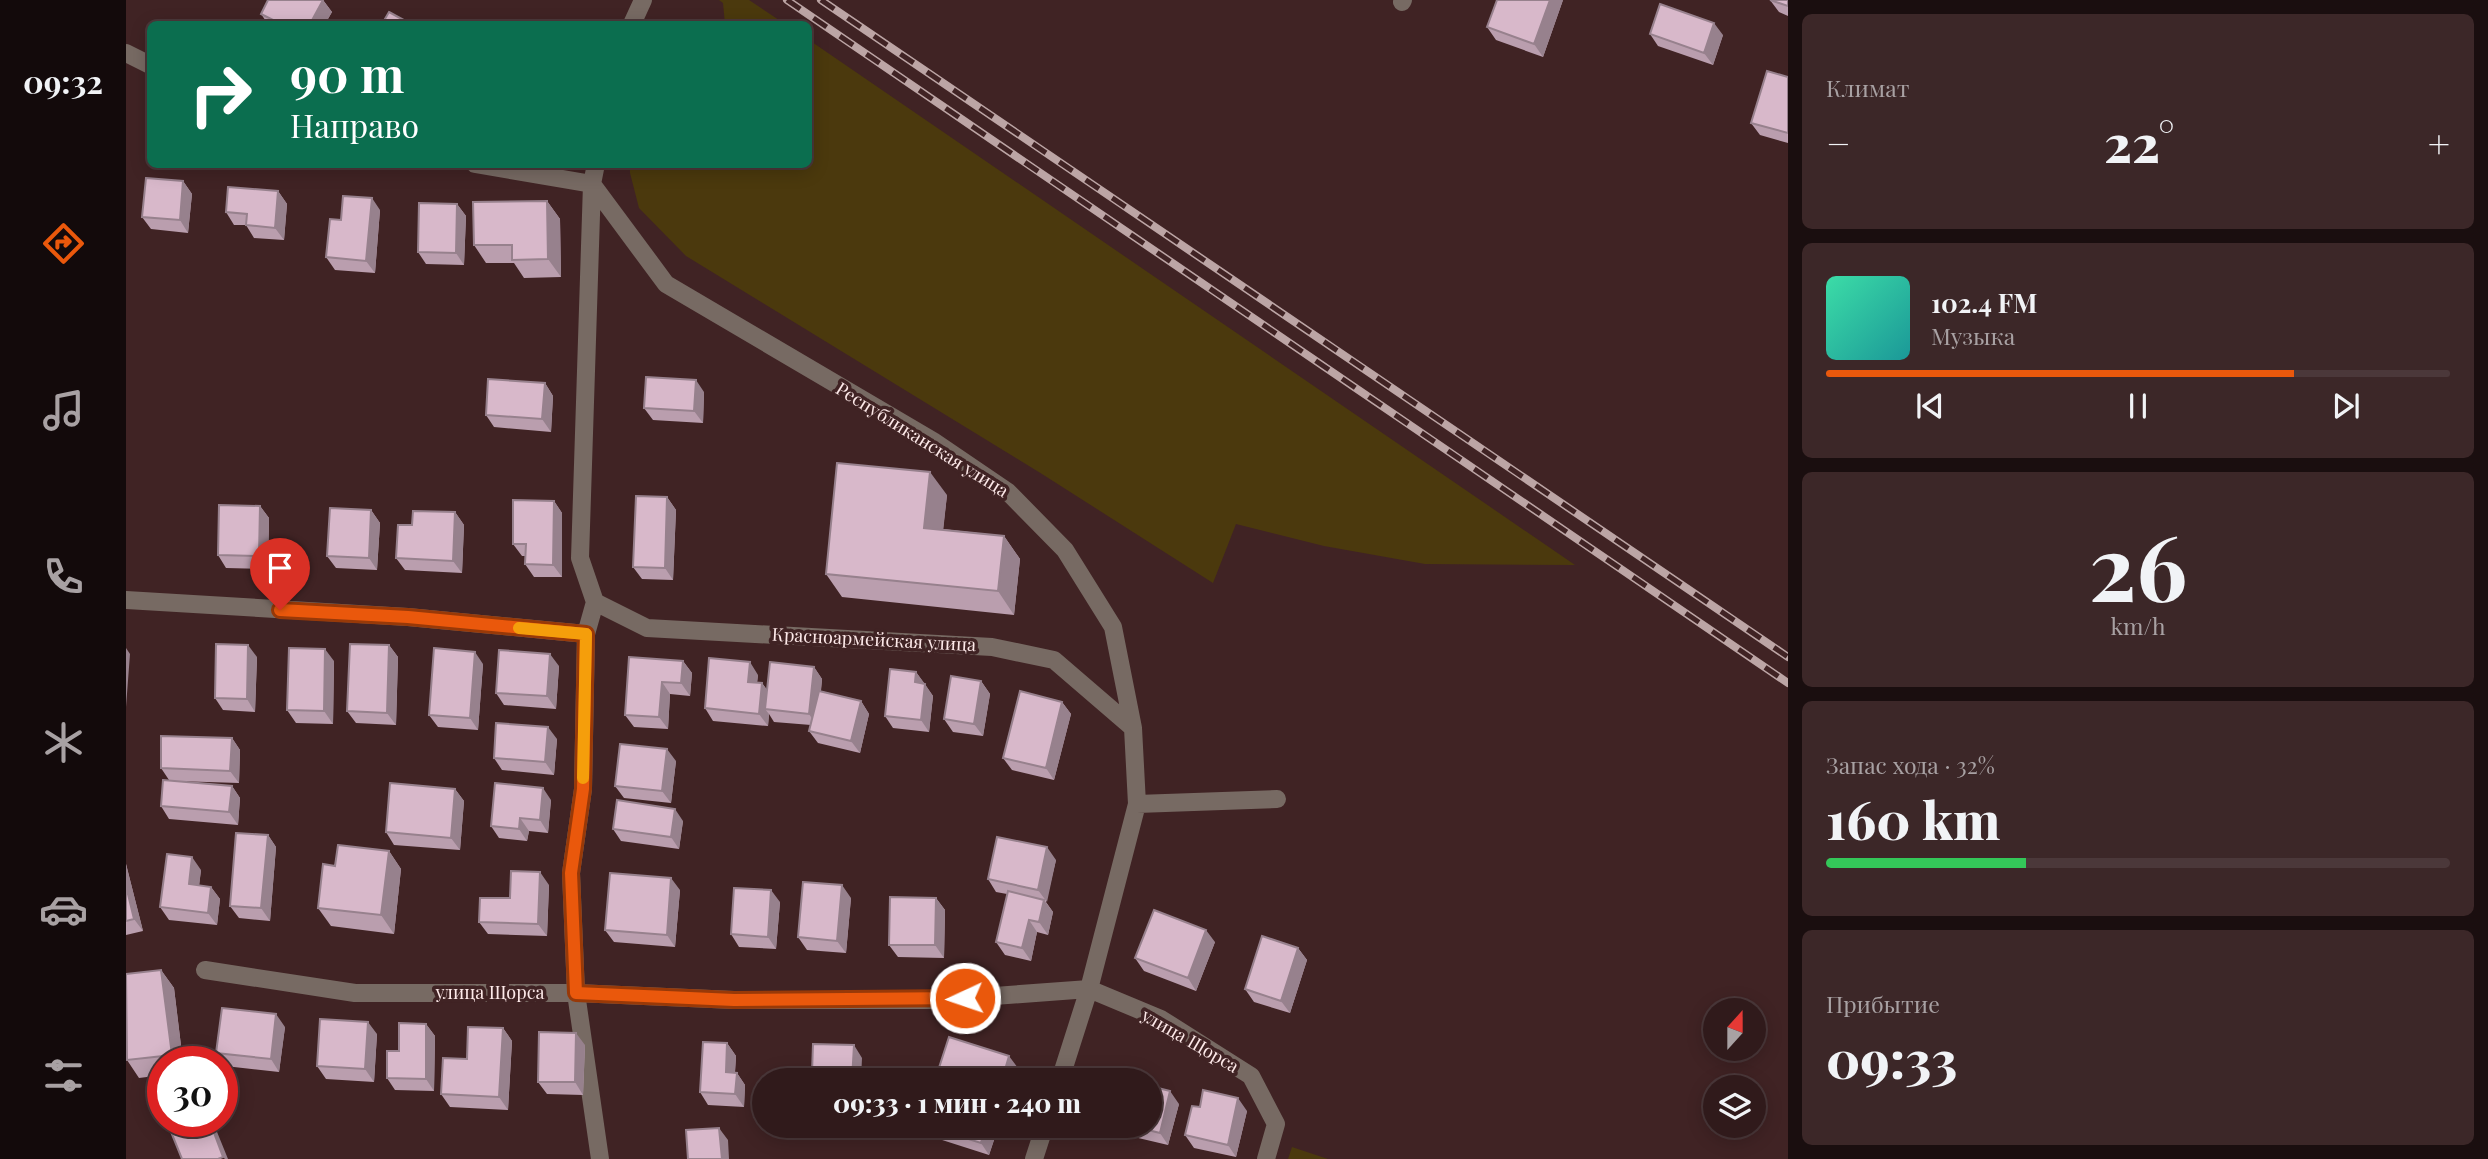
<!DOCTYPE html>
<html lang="ru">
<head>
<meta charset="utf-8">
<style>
  body { margin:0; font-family:"Playfair Display",serif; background:#3c2728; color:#f1f3f6; height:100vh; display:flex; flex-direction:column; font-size:26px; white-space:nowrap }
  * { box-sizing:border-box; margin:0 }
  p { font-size:23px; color:#a8a1a3 }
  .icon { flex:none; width:38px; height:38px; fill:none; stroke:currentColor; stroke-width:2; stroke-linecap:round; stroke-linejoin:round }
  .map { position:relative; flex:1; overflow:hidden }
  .side { display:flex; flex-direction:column; gap:14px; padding:14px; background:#1a0e0f; width:700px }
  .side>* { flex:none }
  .guide { position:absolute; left:21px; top:21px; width:665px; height:147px; border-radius:10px; box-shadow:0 4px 18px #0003,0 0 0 2px #4b383a; background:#0b6e4f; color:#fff; overflow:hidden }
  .needle { width:46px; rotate:21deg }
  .tools { position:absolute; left:1577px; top:998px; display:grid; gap:14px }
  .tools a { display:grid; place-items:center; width:63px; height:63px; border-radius:50%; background:#301a1b; box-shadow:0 4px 18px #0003,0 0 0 2px #4b383a; font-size:35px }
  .speed { position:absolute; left:21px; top:1046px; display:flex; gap:14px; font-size:35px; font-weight:700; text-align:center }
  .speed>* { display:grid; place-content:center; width:91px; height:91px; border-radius:50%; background:#301a1b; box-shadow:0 4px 18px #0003,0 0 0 2px #4b383a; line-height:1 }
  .speed .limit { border:10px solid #d22; background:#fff; color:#111 }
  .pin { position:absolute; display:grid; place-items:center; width:60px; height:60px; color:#fff; margin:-72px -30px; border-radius:50% 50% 50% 0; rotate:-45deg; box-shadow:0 0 7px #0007 }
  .pin .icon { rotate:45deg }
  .me { position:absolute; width:77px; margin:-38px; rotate:267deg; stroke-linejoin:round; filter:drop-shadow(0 0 5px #0008) }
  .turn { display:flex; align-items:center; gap:24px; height:147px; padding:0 28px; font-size:32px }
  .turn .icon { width:91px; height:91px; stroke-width:2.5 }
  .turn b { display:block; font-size:49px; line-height:60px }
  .big { font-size:52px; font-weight:800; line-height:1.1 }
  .side .card { flex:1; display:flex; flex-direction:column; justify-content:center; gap:10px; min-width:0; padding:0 24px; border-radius:10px; background:#3c2728 }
  .side .dial { align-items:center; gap:0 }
  .dial b { font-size:91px; line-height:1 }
  .song { display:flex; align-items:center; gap:21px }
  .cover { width:84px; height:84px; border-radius:10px; background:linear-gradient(135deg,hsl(160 70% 55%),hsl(180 70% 35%)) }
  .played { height:7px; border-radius:4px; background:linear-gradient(90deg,#ea580c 75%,#4b383a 75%) }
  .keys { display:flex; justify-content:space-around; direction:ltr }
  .heat { display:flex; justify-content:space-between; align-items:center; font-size:38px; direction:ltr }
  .charge { height:10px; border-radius:5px; background:linear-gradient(90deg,#34c759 32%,#4b383a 0) }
  .trip { position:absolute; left:626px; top:1068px; width:410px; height:70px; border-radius:35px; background:#301a1b; box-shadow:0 4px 18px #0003,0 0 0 2px #4b383a; font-weight:800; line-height:70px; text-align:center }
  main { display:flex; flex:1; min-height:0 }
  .dock { display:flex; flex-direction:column; width:126px; justify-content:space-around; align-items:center; background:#130a0b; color:#a8a1a3 }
  .dock .icon { width:49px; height:49px }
  .dock .on { color:#ea580c }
  .dock b { font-size:32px; color:#f1f3f6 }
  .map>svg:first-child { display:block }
  .green { fill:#4b390d }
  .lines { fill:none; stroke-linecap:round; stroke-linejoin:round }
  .minor { stroke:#776a63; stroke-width:18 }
  .rail-casing { stroke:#bca5a5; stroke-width:8 }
  .rail { stroke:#402324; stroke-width:5; stroke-dasharray:16; stroke-linecap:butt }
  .wall { fill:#ba9eae }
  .shaded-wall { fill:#97818d }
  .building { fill:#d8b8ca; stroke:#97818d; stroke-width:2 }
  .route-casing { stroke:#983908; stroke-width:18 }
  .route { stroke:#ea580c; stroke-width:12 }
  .slow { stroke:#f59e0b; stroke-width:12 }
  .labels { text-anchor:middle; stroke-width:7; stroke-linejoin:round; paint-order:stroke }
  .street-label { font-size:18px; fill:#fde9e9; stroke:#402324 }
</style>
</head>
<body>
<main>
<nav class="dock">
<b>09:32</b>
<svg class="icon on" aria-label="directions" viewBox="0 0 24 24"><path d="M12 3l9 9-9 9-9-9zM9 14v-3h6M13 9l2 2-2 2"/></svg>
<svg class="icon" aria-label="music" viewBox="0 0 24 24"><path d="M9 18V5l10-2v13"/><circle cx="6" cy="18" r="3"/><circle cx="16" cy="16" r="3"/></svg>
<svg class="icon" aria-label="phone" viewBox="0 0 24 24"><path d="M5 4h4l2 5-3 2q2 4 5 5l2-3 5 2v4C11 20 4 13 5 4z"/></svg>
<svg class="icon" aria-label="climate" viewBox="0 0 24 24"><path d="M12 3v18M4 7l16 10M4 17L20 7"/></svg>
<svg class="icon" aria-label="car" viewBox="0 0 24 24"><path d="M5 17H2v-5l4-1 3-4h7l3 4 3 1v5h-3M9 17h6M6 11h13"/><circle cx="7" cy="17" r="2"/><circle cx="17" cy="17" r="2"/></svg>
<svg class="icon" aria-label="filters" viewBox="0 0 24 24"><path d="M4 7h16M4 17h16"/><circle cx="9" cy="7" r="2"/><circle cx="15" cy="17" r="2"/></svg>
</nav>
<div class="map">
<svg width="1662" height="1159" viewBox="0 0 1662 1159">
  <rect width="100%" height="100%" fill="#402324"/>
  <path class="green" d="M593,0H623L659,24H599L597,3Z
    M683,40L1449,565L1299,564L1198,546L1110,524L1087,583L916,474L560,256L513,208L504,173V165L682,164Z
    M1166,1147L1202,1159H1203H1162Z"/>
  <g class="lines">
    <path class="minor" d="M1276,2L1277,0
      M506,24L517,0
      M0,53L24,65
      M349,164L466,184
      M470,164L466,184L454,558L469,602L460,634L457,789L445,873L450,993L474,1159
      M466,184L540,284L807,441L882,492L939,550L987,627L1007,728L1011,804L963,989L934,1080
      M0,600L282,617L460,634
      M469,602L521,628L866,647L928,660L1007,728
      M1011,804L1151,799
      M79,970L229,993H450L608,1000H814L963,989L1035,1019L1125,1076L1150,1124L1140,1159
      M908,1159L919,1125"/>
    <g class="rail-casing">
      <path id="rail" d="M661,0L1662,683
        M695,0L1662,657"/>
    </g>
    <use href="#rail" class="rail"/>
  </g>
  <path class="wall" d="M197,0L206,12L199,24H142L135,14Z
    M1437,0L1417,57L1370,40L1361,27Z
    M1644,0H1662V16L1653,12Z
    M1524,34L1597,35L1587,65L1532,46Z
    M1662,77V143L1634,135L1625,123Z
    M57,181L66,194L62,233L25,229L16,217Z
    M152,191L161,204L158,240L128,238L120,225H108L100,212Z
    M421,201L434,219L435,277L398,278L388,263H360L348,245Z
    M331,204L340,216L338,265L300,264L292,252Z
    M254,210L249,273L209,270L200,257Z
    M419,383L427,396L425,432L368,427L360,415Z
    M578,392L577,423L527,420L518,408Z
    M821,495L817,529L878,536L894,559L888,615L716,597L700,574Z
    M541,497L550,510L547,580L516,579L507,567Z
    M428,501L436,513V577H408L399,564V556H396L387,544Z
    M134,506L143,518L142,569L100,568L92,555Z
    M245,510L254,523L251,570L210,568L201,556Z
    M329,512L338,525L336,573L279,570L270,558L286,525Z
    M263,645L272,657L270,725L230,723L221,711Z
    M131,657L129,712L97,710L89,698Z
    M208,661L207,724L170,723L161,710Z
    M557,661L566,673L564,696L544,694L542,729L508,727L499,715Z
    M357,664L352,730L312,727L303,715Z
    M433,666L430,709L378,705L370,693Z
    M688,667L696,679L695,691L735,701L743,714L734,753L692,743L683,731L685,725L648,722L643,714L642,726L587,721L579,708L632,675L631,682L636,683L641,690Z
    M790,672L807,696L803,732L767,728L759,716Z
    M855,681L864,694L857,736L827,732L818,719Z
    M936,702L945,714L928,780L886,770L877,758Z
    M106,738L114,750L113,783L49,781L106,786L114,798L112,825L43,819L35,806L43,780L35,768Z
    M431,739L428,775L376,770L368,758Z
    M550,761L545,803L498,798L489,786Z
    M329,789L338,801L334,850L268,845L260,832Z
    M425,800L422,833L403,831L401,841L373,838L365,826Z
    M557,821L553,849L495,841L487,829Z
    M142,835L150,847L144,921L113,918L104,906Z
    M263,851L275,869L268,934L205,926L192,908L209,866Z
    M930,860L920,902L927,912L922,935L911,932L905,961L879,955L870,942L881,894L870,892L862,879Z
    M0,864L17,931L0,935Z
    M75,870L73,885L85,887L94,899L91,925L43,920L34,907Z
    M423,885L421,936L362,934L353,922L384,898Z
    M554,890L549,947L488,942L479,930Z
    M725,898L720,953L681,950L672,937Z
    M810,898L819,910L818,958L772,957L763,945Z
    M654,902L650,949L613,947L605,934Z
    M1089,942L1070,991L1018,971L1009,958Z
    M1172,948L1181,960L1164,1013L1128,1002L1119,989Z
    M35,970L48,988L57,1062H37V1075L13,1078L1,1060Z
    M300,1024L309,1036L308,1091L269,1090L261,1078L273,1051Z
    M159,1027L153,1072L99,1066L90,1053Z
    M377,1028L386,1041L382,1110L324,1107L315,1094L341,1059Z
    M251,1034L248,1082L200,1079L191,1066Z
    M601,1043L610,1056L609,1073H611L619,1085L618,1107L582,1105L574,1092Z
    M459,1045L457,1095L421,1094L412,1082Z
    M1053,1104L1042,1145L991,1133L986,1125H1024Z
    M1074,1107L1121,1111L1110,1157L1068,1148L1059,1135Z
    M805,1125H873L863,1155L813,1139L804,1127Z"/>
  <path class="shaded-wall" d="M197,0L206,12L199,24H184Z
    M1424,0H1437L1417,57L1408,44Z
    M1588,23L1597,35L1587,65L1578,53Z
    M57,181L66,194L62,233L54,220Z
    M152,191L161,204L158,240L149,228Z
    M246,198L254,210L249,273L240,261Z
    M421,201L434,219L435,277L422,259Z
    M331,204L340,216L338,265L330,253Z
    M570,380L578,392L577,423L568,411Z
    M419,383L427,396L425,432L416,419Z
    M804,472L821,495L815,551L798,528Z
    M541,497L550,510L547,580L539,568Z
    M428,501L436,513V577L427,565Z
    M134,506L143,518L142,569L133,556Z
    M245,510L254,523L251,570L243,558Z
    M329,512L338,525L336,573L327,561Z
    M878,536L894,559L888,615L872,591Z
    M122,645L131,657L129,712L121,699Z
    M263,645L272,657L270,725L261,713Z
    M0,648L4,654L0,707Z
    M199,649L208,661L207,724L198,711Z
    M349,652L357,664L352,730L344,718Z
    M424,654L433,666L430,709L421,696Z
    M557,661L566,673L564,696L555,683Z
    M624,662L632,675L630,694L622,682Z
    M688,667L696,679L691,726L683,714Z
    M790,672L799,684L789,682Z
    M855,681L864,694L857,736L848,724Z
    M536,682L544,694L542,729L533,717Z
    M636,683L645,695L639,709L643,714L642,726L633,714Z
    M799,684L807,696L803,732L795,720Z
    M735,701L743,714L734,753L725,741Z
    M936,702L945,714L928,780L920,768Z
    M422,727L431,739L428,775L419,762Z
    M106,738L114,750L113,783L104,771Z
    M541,749L550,761L545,803L536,791Z
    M106,786L114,798L112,825L103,812Z
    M417,788L425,800L422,833L414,820Z
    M329,789L338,801L334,850L325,838Z
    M549,809L557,821L553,849L545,837Z
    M394,818L403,831L401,841L393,829Z
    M142,835L150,847L144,921L135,908Z
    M921,847L930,860L921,902L912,890Z
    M263,851L275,869L268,934L255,915Z
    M66,857L75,870L72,896L63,884Z
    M0,864L17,931L8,919L0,886Z
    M414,872L423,885L421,936L412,924Z
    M545,878L554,890L549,947L541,935Z
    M716,885L725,898L720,953L711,941Z
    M85,887L94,899L91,925L82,913Z
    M645,890L654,902L650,949L642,937Z
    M810,898L819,910L818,958L809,945Z
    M918,900L927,912L922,935L913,922Z
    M903,920L911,932L905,961L896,948Z
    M1080,930L1089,942L1070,991L1062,978Z
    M1172,948L1181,960L1164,1013L1155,1001Z
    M35,970L48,988L57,1062H51L46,1055Z
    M150,1014L159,1027L153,1072L145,1059Z
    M242,1022L251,1034L248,1082L239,1069Z
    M300,1024L309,1036L308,1091L300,1079Z
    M377,1028L386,1041L382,1110L373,1097Z
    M450,1033L459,1045L457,1095L449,1082Z
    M601,1043L610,1056L608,1085L600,1072Z
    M728,1045L736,1058L735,1080H726Z
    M883,1056L892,1068L888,1080H876Z
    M611,1073L619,1085L618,1107L609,1094Z
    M1044,1091L1053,1104L1042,1145L1034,1133Z
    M1112,1098L1121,1111L1110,1157L1102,1145Z
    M84,1122H87L102,1159H99L97,1157Z
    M860,1125H873L863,1155L855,1143Z
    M593,1128L602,1140L603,1159H596Z"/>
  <path class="building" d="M142,0H197L184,24H155L135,14Z
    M1371,0H1424L1408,44L1361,27Z
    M1644,0H1662V6Z
    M1534,4L1588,23L1578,53L1524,34Z
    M263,12L285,24H256Z
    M1641,71L1662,77V133L1625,123Z
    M20,178L57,181L54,220L16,217Z
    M102,187L152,191L149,228L120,225L121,214L100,212Z
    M217,196L246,198L240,261L200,257L204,219L215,220Z
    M421,201L422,259L386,260V245H348L347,202Z
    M293,203L331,204L330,253L292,252Z
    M520,377L570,380L568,411L518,408Z
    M362,379L419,383L416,419L360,415Z
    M711,463L804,472L798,528L878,536L872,591L700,574Z
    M510,496L541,497L539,568L507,567Z
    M387,500L428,501L427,565L399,564L400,544H387Z
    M93,505L134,506L133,556L92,555Z
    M204,508L245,510L243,558L201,556Z
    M287,511L329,512L327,561L270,558L272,525H286Z
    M90,644L122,645L121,699L89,698Z
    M224,644L263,645L261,713L221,711Z
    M163,648L199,649L198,711L161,710Z
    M308,648L349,652L344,718L303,715Z
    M373,650L424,654L421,696L370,693Z
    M503,657L557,661L555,683L536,682L533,717L499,715Z
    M583,658L624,662L622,682L636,683L633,714L579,708Z
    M644,662L688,667L683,714L639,709Z
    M764,669L790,672L789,682L799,684L795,720L759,716Z
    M825,676L855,681L848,724L818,719Z
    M693,691L735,701L725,741L683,731Z
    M894,691L936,702L920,768L877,758Z
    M370,723L422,727L419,762L368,758Z
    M35,736L106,738L104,771L35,768Z
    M494,744L541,749L536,791L489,786Z
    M37,780L106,786L103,812L35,806Z
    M264,783L329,789L325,838L260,832Z
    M369,783L417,788L414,820L394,818L393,829L365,826Z
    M491,800L549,809L545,837L487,829Z
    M110,833L142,835L135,908L104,906Z
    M871,837L921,847L912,890L862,879Z
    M212,845L263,851L255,915L192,908L197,864L209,866Z
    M41,854L66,857L63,884L85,887L82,913L34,907Z
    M385,871L414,872L412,924L353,922L354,898H384Z
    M484,873L545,878L541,935L479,930Z
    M677,882L716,885L711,941L672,937Z
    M0,886L8,919L0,921Z
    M608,888L645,890L642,937L605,934Z
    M882,891L918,900L913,922L903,920L896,948L870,942Z
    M764,897L810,898L809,945H763Z
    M1028,910L1080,930L1062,978L1009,958Z
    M1136,936L1172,948L1155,1001L1119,989Z
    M35,970L46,1055L1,1060L0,974Z
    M96,1008L150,1014L145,1059L90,1053Z
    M194,1019L242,1022L239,1069L191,1066Z
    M273,1023L300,1024V1079L261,1078V1051H273Z
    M342,1027L377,1028L373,1097L315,1094L317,1058L341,1059Z
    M413,1032L450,1033L449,1082H412Z
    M823,1037L883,1056L876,1080H809Z
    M577,1042L601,1043L600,1072L611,1073L609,1094L574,1092Z
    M687,1044L728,1045L726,1080H677V1073H686Z
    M1024,1086L1044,1091L1034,1133L1002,1125H1024Z
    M1077,1090L1112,1098L1102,1145L1059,1135L1066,1106L1074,1107Z
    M41,1122H84L97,1157L92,1159H56Z
    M805,1125H860L855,1143L804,1127Z
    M593,1128L596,1159H562L560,1130Z"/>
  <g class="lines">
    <g class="route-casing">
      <path id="route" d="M154,610L282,617L460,634L457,789L445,873L450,993L608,1000L839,998"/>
    </g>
    <use href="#route" class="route"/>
    <path class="slow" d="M393,628L460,634L457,778"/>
  </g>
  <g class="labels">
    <g class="street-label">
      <text transform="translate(796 440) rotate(32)" y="6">Республиканская улица</text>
      <text transform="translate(748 640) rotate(3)" y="6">Красноармейская улица</text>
      <text x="364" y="999">улица Щорса</text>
      <text transform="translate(1064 1041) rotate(30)" y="6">улица Щорса</text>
    </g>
  </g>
</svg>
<div class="tools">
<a><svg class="needle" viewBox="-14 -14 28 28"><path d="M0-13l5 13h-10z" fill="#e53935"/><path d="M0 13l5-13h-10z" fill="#a8a1a3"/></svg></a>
<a><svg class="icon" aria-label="layers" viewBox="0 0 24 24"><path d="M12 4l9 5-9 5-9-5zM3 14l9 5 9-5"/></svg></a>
</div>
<div class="speed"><div class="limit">30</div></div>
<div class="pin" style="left:154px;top:610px;background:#d93025"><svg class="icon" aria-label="arrive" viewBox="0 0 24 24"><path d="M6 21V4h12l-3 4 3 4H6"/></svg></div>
<svg class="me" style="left:839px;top:998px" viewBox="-20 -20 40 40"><circle r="17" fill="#ea580c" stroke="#fff" stroke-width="3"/><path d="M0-11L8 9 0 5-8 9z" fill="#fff"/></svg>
<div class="trip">09:33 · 1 мин · 240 m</div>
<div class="guide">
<div class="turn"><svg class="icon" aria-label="right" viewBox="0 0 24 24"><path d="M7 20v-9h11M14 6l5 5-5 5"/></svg><div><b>90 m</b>Направо</div></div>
</div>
</div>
<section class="side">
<div class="card"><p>Климат</p>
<div class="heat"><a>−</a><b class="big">22°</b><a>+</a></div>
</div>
<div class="card">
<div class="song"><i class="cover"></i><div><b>102.4 FM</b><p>Музыка</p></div></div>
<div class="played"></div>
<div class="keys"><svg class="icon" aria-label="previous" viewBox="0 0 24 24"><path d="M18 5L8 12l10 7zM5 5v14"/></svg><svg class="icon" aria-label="pause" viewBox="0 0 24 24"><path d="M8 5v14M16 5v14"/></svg><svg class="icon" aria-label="next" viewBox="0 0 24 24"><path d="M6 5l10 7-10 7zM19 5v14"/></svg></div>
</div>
<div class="card dial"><b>26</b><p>km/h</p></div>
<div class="card"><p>Запас хода · 32%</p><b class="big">160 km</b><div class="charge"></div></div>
<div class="card"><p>Прибытие</p><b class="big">09:33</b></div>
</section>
</main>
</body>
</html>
